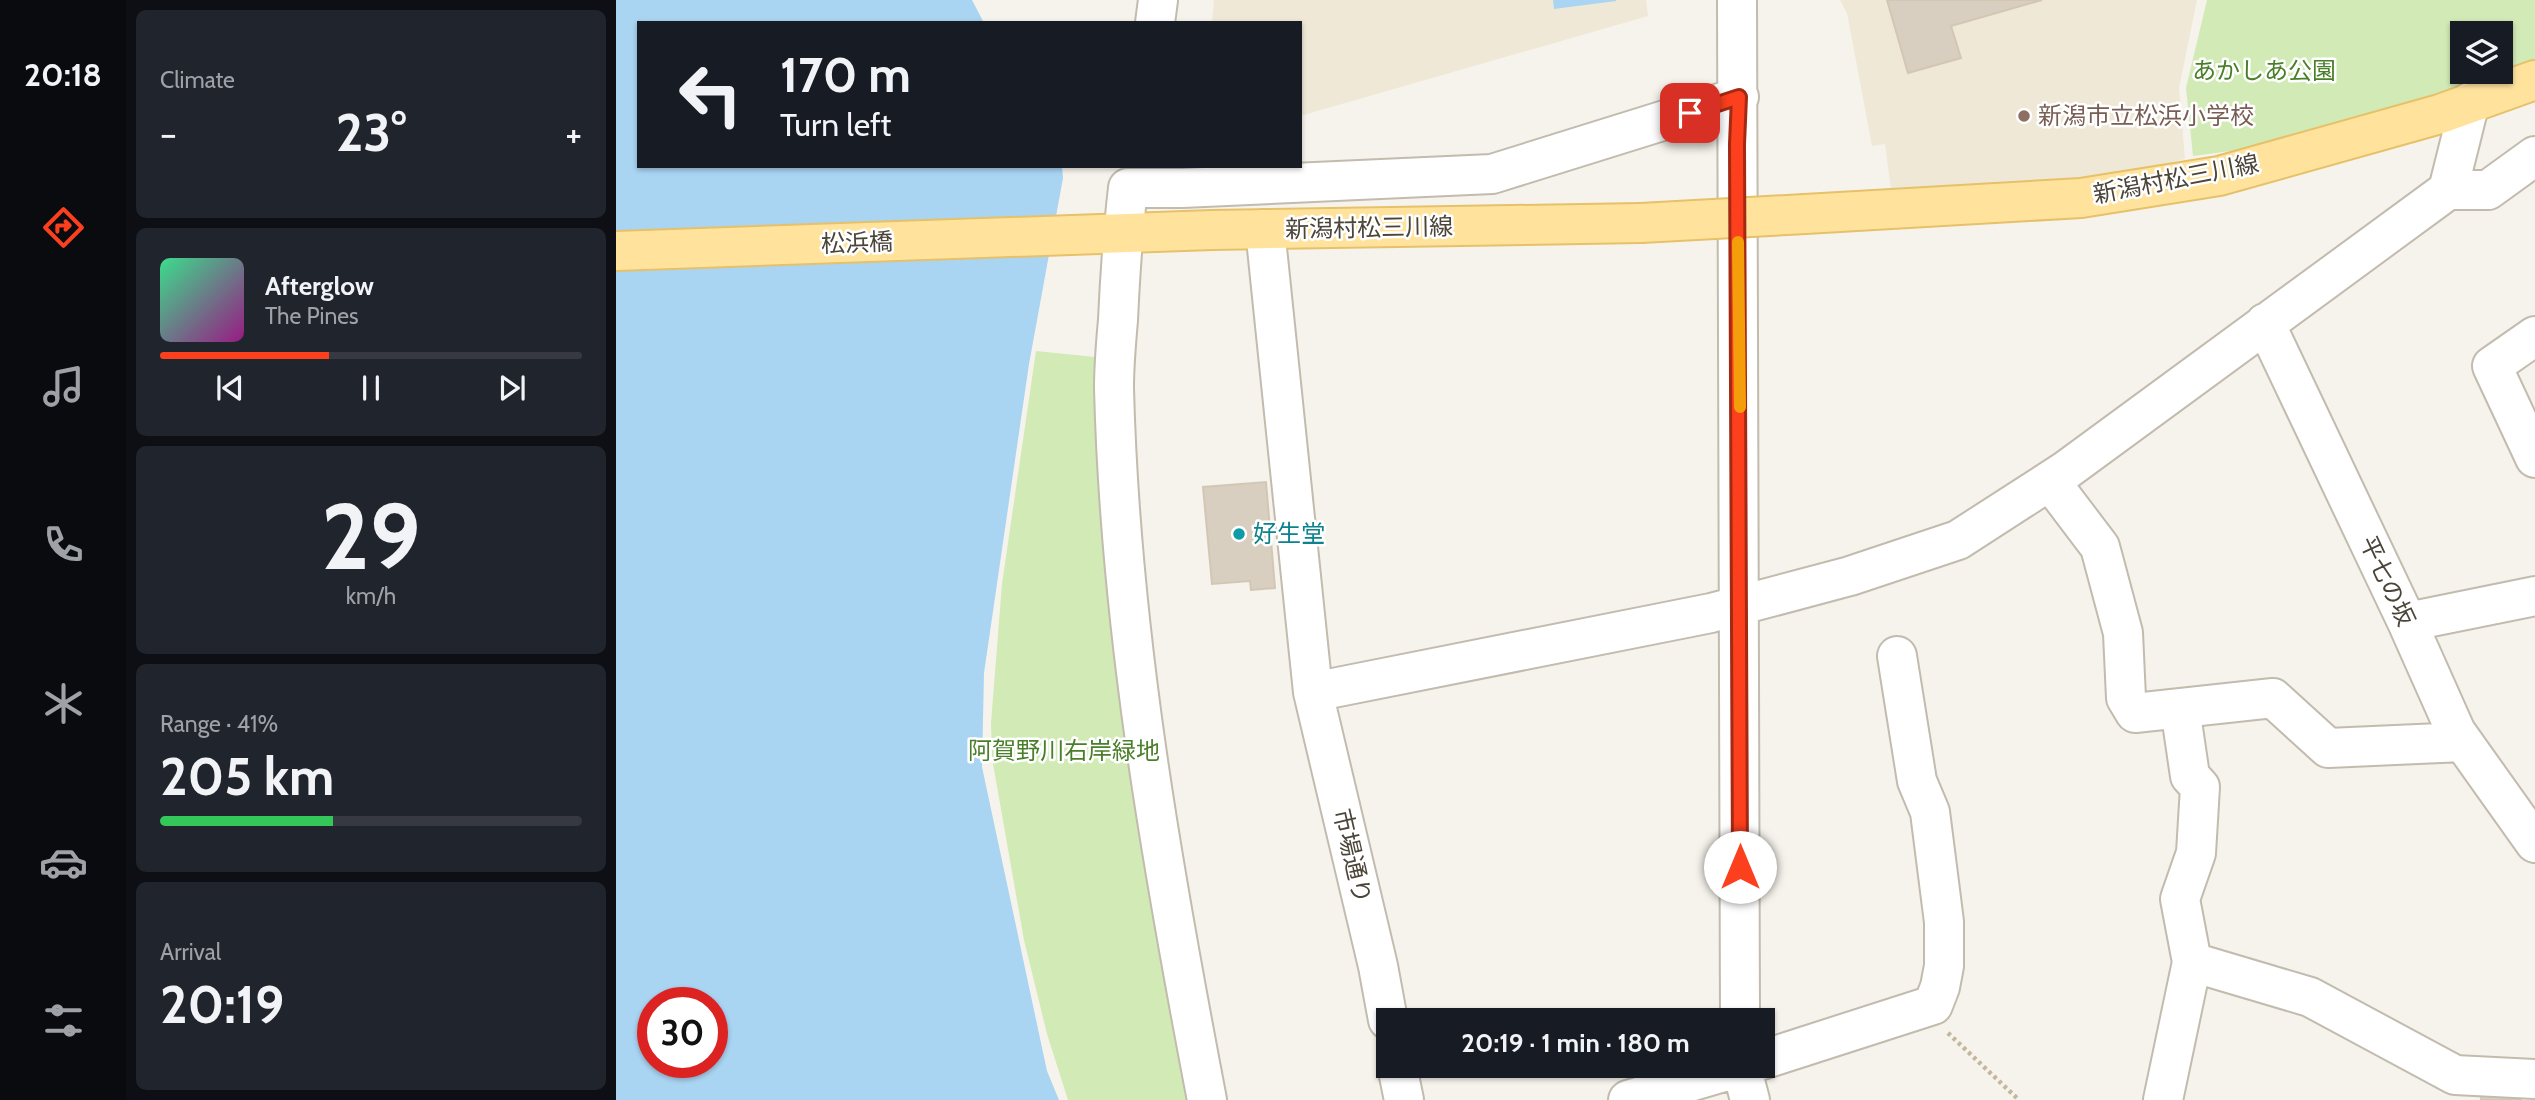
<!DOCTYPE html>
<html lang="en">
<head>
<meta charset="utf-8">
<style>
  body { margin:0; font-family:Cabin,"Noto Sans JP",sans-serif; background:#20242c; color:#f1f3f6; height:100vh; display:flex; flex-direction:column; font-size:26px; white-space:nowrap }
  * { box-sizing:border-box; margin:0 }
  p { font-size:23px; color:#9ea1a6 }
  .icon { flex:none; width:38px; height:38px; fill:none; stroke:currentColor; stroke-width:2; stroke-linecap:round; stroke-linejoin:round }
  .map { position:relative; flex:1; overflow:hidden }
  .side { display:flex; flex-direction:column; gap:10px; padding:10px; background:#0d0f14; width:490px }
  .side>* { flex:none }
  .guide { position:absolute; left:21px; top:21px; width:665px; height:147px; border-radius:0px; box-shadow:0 2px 5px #0004; background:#171b24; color:#f1f3f6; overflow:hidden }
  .fabs { position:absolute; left:1834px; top:21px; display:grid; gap:14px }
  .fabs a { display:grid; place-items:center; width:63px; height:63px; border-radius:0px; background:#171b24; box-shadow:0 2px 5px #0004; font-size:35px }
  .speed { position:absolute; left:21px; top:987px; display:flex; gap:14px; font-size:35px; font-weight:700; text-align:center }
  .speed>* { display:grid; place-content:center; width:91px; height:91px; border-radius:50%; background:#171b24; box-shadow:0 2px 5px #0004; line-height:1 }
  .speed .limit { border:10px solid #d22; background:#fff; color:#111 }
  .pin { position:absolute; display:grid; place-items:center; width:60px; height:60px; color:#fff; margin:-30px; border-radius:14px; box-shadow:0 4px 10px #0006 }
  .me { position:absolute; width:77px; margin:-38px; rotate:0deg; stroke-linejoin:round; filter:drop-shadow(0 0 5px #0008) }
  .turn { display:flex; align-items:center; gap:24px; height:147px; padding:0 28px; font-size:32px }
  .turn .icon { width:91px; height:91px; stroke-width:2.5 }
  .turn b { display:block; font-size:49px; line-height:60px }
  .big { font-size:52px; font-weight:700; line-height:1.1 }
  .side .card { flex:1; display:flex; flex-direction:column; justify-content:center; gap:10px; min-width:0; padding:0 24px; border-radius:10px; background:#20242c }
  .side .dial { align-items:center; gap:0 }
  .dial b { font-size:91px; line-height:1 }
  .song { display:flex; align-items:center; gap:21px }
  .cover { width:84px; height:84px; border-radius:10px; background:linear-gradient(135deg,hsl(150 70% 55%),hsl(310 70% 35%)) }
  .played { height:7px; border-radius:4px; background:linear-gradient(90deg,#fc3f1d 40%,#363941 40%) }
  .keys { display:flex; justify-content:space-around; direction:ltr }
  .heat { display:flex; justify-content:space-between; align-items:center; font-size:38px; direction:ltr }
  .charge { height:10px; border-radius:5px; background:linear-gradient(90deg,#34c759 41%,#363941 0) }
  .trip { position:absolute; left:760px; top:1008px; width:399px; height:70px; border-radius:0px; background:#171b24; box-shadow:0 2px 5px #0004; font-weight:700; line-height:70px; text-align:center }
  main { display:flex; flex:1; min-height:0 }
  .tabs { display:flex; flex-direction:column; width:126px; justify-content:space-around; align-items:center; background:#090b0e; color:#9ea1a6 }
  .tabs .icon { width:49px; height:49px }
  .tabs .current { color:#fc3f1d }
  .tabs b { font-size:32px; color:#f1f3f6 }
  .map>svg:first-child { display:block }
  .education { fill:#efe8d6 }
  .green { fill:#d2eab5; fill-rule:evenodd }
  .water { fill:#a9d4f2; fill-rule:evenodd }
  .building { fill:#d8cfc1; stroke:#d3c7b4; stroke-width:2 }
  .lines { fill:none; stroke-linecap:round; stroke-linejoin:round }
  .minor-casing { stroke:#c2bbae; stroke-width:42 }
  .major-casing { stroke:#e6c16a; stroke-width:42 }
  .path { stroke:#c4b79f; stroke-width:4.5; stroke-dasharray:3.5 3.5; stroke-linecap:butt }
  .minor { stroke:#fff; stroke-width:38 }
  .major { stroke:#ffe39c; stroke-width:38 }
  .major-bridge-casing { stroke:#e6c16a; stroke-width:42; stroke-linecap:butt }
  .major-bridge { stroke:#ffe39c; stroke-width:38 }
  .route-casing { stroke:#a42913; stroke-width:18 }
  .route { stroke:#fc3f1d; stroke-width:12 }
  .slow { stroke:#f59e0b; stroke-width:12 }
  .education-dot { fill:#8d6e63; stroke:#fff; stroke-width:2.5 }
  .culture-dot { fill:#0f9aa8; stroke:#fff; stroke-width:2.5 }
  .labels { text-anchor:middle; stroke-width:5; stroke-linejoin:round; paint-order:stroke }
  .park-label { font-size:24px; fill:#4a7f2a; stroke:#fff }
  .education-label { font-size:24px; fill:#785e54; stroke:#fff; text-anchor:start }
  .street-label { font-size:24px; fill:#4b4439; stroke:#fff }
  .culture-label { font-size:24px; fill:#0d838f; stroke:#fff; text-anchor:start }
</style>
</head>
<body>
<main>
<nav class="tabs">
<b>20:18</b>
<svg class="icon current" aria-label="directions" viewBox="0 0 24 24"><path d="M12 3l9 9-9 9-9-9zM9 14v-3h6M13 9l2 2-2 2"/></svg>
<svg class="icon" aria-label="music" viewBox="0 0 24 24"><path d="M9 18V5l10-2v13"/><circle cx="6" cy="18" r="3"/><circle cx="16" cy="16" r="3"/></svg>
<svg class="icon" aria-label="phone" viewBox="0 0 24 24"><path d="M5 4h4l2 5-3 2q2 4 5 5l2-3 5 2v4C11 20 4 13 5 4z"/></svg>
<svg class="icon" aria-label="climate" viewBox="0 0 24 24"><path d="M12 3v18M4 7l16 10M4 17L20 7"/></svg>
<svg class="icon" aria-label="car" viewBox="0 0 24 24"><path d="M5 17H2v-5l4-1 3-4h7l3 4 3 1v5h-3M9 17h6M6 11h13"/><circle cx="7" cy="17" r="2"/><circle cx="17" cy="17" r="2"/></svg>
<svg class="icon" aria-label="filters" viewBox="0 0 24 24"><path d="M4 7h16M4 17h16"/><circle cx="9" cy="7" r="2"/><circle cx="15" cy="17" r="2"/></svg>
</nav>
<section class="side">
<div class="card"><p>Climate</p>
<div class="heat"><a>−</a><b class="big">23°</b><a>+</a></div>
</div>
<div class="card">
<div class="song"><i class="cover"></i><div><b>Afterglow</b><p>The Pines</p></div></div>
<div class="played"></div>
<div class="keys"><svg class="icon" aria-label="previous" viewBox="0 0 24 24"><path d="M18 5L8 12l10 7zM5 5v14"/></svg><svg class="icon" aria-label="pause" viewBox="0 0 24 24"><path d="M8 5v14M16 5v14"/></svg><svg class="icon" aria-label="next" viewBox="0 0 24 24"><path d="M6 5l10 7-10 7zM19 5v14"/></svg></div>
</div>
<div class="card dial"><b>29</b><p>km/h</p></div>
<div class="card"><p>Range · 41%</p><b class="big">205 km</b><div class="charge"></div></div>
<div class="card"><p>Arrival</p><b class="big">20:19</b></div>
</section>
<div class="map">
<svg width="1919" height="1100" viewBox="0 0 1919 1100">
  <rect width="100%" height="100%" fill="#f6f3ec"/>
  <path class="education" d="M598,0H1030L1032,16L684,116V23H596Z
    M1224,0H1581L1563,88L1569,159L1500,176L1275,190L1269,144L1256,146L1231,13Z"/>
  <path class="green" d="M1591,0H1919V60L1790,106L1637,148L1577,156L1570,88ZM1846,33H1885V72H1846Z
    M420,351L489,358L581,1100H452L431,1034L408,940L376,758L375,723L386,584Z"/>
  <path class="water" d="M0,0H356L368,23H23V166H446L447,178L413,364L368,673L366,767L431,1071L443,1100H0ZM37,1003H96V1062H37Z
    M937,0H1000V1L938,9Z"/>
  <path class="building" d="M1271,0H1426L1335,26L1345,58L1292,73Z
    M650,482L659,588L635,590L634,581L596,584L587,487Z
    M1866,1085L1906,1087L1905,1100H1865Z"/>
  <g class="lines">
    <g class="minor-casing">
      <path id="minor" d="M1121,0L1124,1020
        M539,23L542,0
        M1832,190H1872L1919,156
        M649,229L697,692L762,966L772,1020
        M1649,323L1791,622L1840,732L1919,843
        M1919,336L1876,366L1919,458
        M1434,481L1484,547L1507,633L1510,698L1519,713L1657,698L1712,748L1847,742
        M1791,622L1919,596
        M697,692L1095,613L1234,576L1342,540L1449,471L1832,190L1854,102
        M1576,962L1694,997L1839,1075L1919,1079
        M1146,1060L1317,1005L1324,987L1328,966V922L1314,812L1301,781L1281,656
        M781,1066L788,1100
        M1125,1066L1134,1100
        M591,1100C546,866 504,628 498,388C498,366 500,342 502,320C504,276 507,232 512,188H566L876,174L1123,97
        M1012,1100L1128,1066
        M1547,1100L1576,962L1564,899L1580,853L1584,787L1574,776L1564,708"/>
    </g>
    <g class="major-casing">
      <path id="major" d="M1189,214L1465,198L1603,176L1824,114L1919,80
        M0,251L596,230L1025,223"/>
    </g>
    <path class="path" d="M1332,1033L1403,1100"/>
    <use href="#minor" class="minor"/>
    <use href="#major" class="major"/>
    <g class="major-bridge-casing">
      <path id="major-bridge" d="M1025,223L1189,214"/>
    </g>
    <use href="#major-bridge" class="major-bridge"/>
  </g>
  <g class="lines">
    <g class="route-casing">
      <path id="route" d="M1074,113L1123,97L1121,144L1124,867"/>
    </g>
    <use href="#route" class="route"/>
    <path class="slow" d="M1122,242L1124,407"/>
  </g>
  <circle class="education-dot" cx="1408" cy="116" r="7"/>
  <circle class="culture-dot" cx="623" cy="534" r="7"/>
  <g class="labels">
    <g class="park-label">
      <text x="1648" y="79">あかしあ公園</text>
      <text x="448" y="759">阿賀野川右岸緑地</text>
    </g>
    <g class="education-label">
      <text x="1422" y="124">新潟市立松浜小学校</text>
    </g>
    <g class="street-label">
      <text transform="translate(1560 179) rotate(-11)" y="8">新潟村松三川線</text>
      <text transform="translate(753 228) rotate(-1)" y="8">新潟村松三川線</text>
      <text transform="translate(241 243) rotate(-2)" y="8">松浜橋</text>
      <text transform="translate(1771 581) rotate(65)" y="8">平七の坂</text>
      <text transform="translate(736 856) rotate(77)" y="8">市場通り</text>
    </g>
    <g class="culture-label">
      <text x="637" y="542">好生堂</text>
    </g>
  </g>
</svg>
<div class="fabs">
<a><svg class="icon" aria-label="layers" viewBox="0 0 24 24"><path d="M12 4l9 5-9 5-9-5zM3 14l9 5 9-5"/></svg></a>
</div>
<div class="speed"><div class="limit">30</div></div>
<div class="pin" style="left:1074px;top:113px;background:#d93025"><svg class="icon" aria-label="arrive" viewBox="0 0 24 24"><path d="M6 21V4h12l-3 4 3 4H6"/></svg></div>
<svg class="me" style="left:1124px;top:867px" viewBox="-20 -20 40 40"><circle r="19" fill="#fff"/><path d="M0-13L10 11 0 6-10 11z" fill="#fc3f1d"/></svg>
<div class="trip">20:19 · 1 min · 180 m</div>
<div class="guide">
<div class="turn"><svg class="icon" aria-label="left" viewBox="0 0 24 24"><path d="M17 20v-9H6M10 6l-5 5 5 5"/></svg><div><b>170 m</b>Turn left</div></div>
</div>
</div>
</main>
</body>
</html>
